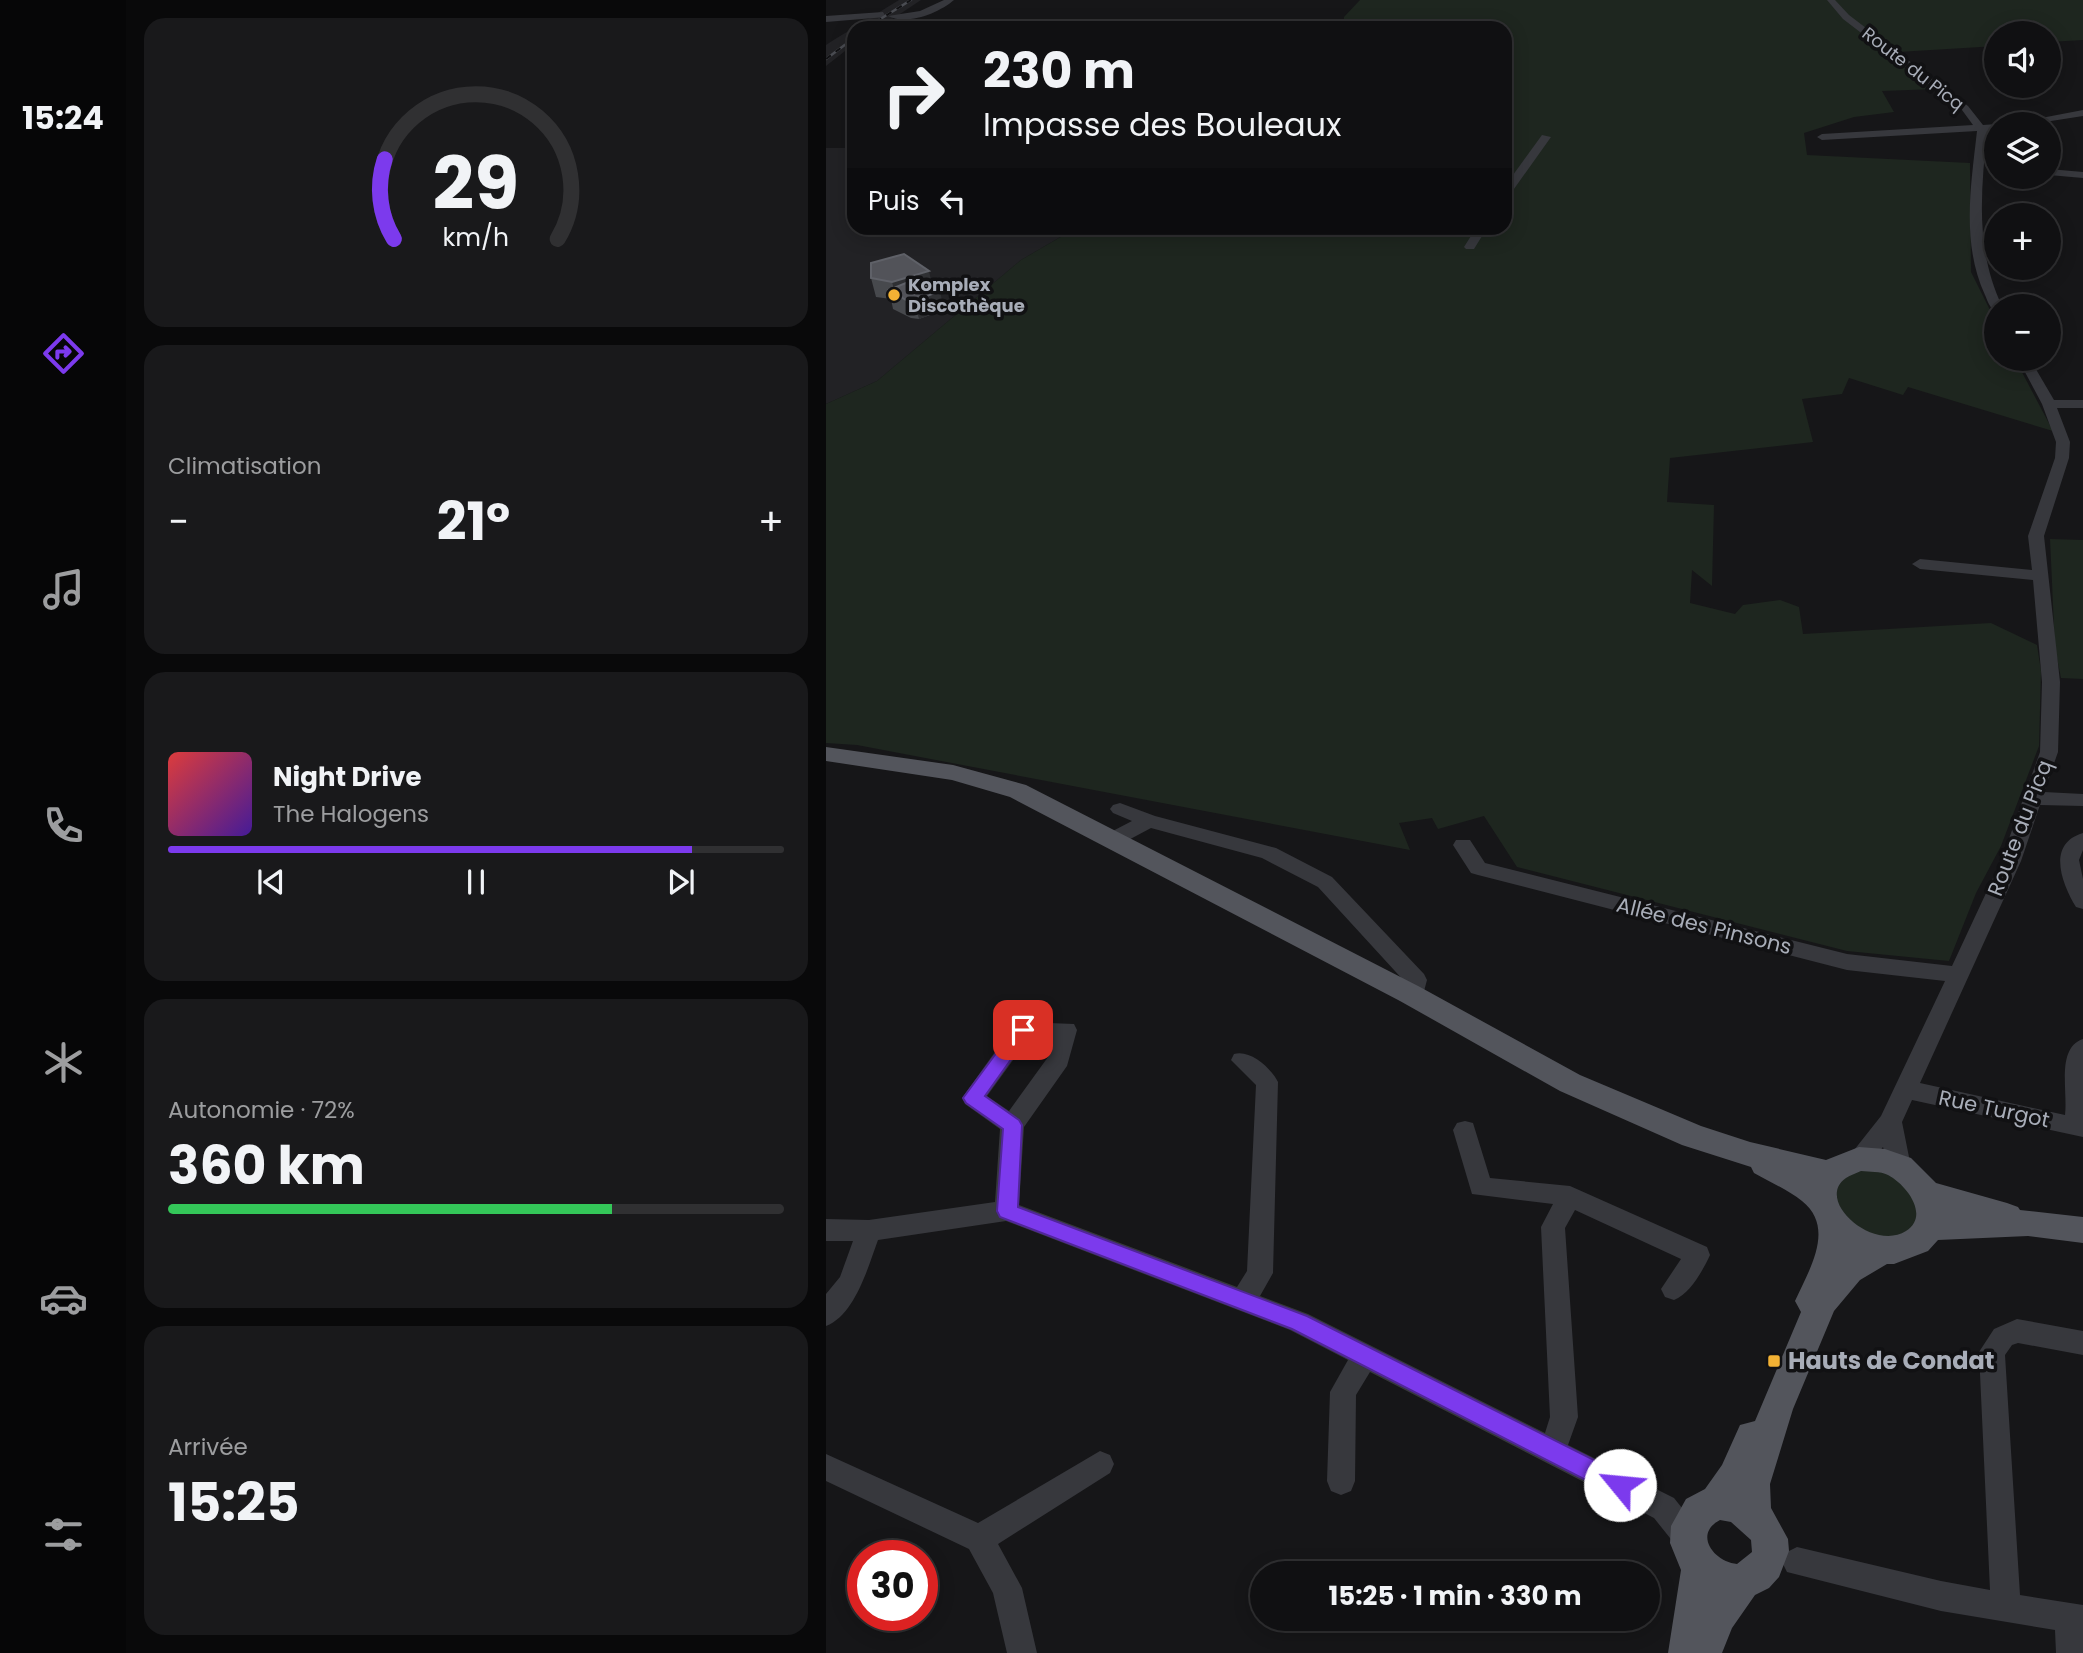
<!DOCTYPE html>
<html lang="fr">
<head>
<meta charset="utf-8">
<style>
  body { margin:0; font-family:Poppins,sans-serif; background:#19191b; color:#f1f3f6; height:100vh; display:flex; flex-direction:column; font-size:26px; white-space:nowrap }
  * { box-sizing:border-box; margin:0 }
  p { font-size:23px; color:#9c9d9f }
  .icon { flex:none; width:38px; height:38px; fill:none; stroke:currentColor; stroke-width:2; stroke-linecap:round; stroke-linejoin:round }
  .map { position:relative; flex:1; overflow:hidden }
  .side { display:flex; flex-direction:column; gap:18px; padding:18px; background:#09090a; width:700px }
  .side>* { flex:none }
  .banner { position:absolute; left:21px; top:21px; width:665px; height:214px; border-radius:21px; box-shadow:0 4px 18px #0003,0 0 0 2px #303032; background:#101012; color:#f1f3f6; overflow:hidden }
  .buttons { position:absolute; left:1158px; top:21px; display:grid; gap:14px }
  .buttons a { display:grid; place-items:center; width:77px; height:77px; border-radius:50%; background:#101012; box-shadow:0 4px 18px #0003,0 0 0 2px #303032; font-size:35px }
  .speed { position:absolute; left:21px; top:1540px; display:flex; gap:14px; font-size:35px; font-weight:700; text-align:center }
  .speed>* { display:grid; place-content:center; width:91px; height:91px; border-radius:50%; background:#101012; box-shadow:0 4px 18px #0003,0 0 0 2px #303032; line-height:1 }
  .speed .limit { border:10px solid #d22; background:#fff; color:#111 }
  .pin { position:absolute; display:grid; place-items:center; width:60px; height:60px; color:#fff; margin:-30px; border-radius:14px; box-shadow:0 4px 10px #0006 }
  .me { position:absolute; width:77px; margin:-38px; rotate:298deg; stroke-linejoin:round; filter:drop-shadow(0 0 5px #0008) }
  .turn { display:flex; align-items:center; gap:24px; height:147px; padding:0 21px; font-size:32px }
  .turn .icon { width:91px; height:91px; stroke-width:2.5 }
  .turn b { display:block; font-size:49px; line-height:60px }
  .then { display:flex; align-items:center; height:66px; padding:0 21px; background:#0003; gap:14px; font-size:26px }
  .big { font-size:52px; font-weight:700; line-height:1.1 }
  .side .widget { flex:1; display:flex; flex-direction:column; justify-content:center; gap:10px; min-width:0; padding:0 24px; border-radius:21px; background:#19191b }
  .side .dial { align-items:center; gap:0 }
  .dial svg { height:182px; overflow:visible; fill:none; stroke:#303032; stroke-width:7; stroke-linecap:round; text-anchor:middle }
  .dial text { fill:#f1f3f6; stroke:none }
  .song { display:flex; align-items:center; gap:21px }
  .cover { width:84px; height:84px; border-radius:10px; background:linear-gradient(135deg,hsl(0 70% 55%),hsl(260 70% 35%)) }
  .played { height:7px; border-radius:4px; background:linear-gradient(90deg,#7c3aed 85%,#303032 85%) }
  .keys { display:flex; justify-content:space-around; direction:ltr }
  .heat { display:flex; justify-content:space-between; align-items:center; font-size:38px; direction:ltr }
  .charge { height:10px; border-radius:5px; background:linear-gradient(90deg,#34c759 72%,#303032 0) }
  .trip { position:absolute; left:424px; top:1561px; width:410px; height:70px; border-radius:35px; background:#101012; box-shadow:0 4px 18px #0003,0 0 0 2px #303032; font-weight:700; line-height:70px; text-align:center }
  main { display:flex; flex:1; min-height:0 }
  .tabs { display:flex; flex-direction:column; width:126px; justify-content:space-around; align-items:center; background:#060607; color:#9c9d9f }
  .tabs .icon { width:49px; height:49px }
  .tabs .active { color:#7c3aed }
  .tabs b { font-size:32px; color:#f1f3f6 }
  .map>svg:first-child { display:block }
  .built { fill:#222225 }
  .green { fill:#1e261f }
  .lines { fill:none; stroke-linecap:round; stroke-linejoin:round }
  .minor { fill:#37383d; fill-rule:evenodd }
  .major { fill:#53555c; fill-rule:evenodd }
  .rail-casing { stroke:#4a4c52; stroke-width:2.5 }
  .rail { stroke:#111113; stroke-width:2; stroke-dasharray:6; stroke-linecap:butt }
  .wall { fill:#47494d }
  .shaded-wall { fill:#2f3033 }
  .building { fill:#525359; stroke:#5f6168; stroke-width:2 }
  .route { fill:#7c3aed; stroke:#51269a; stroke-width:2 }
  .poi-dot { fill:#f2b134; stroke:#111113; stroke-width:2.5 }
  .labels { text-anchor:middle; stroke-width:7; stroke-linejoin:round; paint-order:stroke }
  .far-street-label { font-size:18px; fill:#a8adb8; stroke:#111113 }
  .far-poi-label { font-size:18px; font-weight:bold; fill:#a8adb8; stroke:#111113; text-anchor:start }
  .street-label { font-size:21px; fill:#a8adb8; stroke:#111113 }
  .near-poi-label { font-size:24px; font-weight:bold; fill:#a8adb8; stroke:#111113; text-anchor:start }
</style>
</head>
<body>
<main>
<nav class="tabs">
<b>15:24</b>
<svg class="icon active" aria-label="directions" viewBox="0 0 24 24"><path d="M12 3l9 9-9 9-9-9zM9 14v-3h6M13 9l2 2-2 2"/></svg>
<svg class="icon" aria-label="music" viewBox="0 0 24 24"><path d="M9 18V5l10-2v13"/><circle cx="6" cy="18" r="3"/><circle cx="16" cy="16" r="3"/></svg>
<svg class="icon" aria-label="phone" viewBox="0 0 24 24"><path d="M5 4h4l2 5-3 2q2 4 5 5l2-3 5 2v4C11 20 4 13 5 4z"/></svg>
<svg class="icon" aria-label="climate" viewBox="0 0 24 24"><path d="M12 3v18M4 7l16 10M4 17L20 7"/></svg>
<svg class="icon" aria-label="car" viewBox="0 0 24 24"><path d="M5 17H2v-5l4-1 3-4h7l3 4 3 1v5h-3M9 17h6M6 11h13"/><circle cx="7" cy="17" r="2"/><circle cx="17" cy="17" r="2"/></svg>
<svg class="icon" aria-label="filters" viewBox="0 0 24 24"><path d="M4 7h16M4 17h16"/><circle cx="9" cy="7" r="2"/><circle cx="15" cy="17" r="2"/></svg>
</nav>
<section class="side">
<div class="widget dial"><svg viewBox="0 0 100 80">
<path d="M14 69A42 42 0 1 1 86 69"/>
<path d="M14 69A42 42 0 0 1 10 34" stroke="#7c3aed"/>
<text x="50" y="56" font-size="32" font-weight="700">29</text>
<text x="50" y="72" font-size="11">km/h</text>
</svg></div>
<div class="widget"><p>Climatisation</p>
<div class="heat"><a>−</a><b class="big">21°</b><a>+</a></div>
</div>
<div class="widget">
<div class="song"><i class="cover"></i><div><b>Night Drive</b><p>The Halogens</p></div></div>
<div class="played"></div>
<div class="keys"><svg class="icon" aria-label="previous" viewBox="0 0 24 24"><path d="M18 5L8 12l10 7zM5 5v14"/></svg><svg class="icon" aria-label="pause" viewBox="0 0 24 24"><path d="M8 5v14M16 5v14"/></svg><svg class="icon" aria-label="next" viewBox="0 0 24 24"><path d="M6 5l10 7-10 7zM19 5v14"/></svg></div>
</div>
<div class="widget"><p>Autonomie · 72%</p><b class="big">360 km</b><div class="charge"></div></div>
<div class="widget"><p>Arrivée</p><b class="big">15:25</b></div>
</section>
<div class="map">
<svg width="1257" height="1653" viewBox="0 0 1257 1653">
  <rect width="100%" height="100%" fill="#161618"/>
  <path class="built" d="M73,0H95L53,28H28V44L0,66V45L6,41Z
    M0,148H28V228H250L195,260L51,381L0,404Z"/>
  <path class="green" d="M534,0H1257V40L1223,42V33H1171V46L1072,52L1110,89L1056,91L1068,112L1028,117L978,133L981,155L1144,163L1145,272L1171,324V359H1189L1227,431L1082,387L1077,395L1023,378L1016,394L976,399L987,442L844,458L841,502L888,505L886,586L866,570L864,603L909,614L917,605L954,600L973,607L977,634L1165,623L1211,645L1215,671L1213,746L1175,846L1150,893L1123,961L1021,951L691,867L658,816L612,829L606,818L573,823L584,850L31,745L0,743V404L51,381L195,260L250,228H679V28H518V17Z
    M1224,539L1257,540V679L1235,678L1229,648Z
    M1039,1170C1048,1171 1058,1171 1066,1176C1084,1187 1104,1216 1080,1232C1039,1259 972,1184 1039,1170Z"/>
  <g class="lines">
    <path class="minor" d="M118,0H128C113,13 81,26 62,16L94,11Z
      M1001,0H1009L1023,15L1142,106L1157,125L1171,124H1172L1171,130L1161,131C1155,192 1149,249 1176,306H1171V312C1164,309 1162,302 1159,295C1135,243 1145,185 1151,131L996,140L991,137L996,134L1147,125L1136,110L1017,19Z
      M57,12L60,17L0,22V16Z
      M1257,110V116L1206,124H1184Z
      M716,135L725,137L683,196L679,197V186Z
      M1223,169L1257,172V178L1223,175Z
      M650,228H661L648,249H640L638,247Z
      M1192,359H1204L1228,400H1257V408H1231L1244,442L1243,458L1218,536L1234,682L1232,752L1218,792L1257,794V806L1214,805L1195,861L1094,1083L1239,1115C1242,1091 1230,1048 1257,1039V1137L1086,1100L1076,1122L1085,1167L1081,1174L1073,1177L1065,1174L1057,1147C1047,1159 1041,1172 1025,1166L1021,1159L1055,1116L1119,981L1021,970L652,875L645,873L627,845L630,840H644L659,863L1021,954L1126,966L1175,861L1214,752L1216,682L1207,580L1094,569L1086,564L1094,559L1206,570L1202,536L1229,458L1230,442L1216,404Z
      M294,803L329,816L450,848L506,877L598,974L601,980L597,995L584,1002L576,1000L573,994L579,982L492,887L436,858L325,828L295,844H281L278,839L281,834L306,821L287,813L284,809L287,805Z
      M1257,833V850L1253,860L1257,879V909L1250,907C1236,884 1220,844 1257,833Z
      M197,1022L248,1024L251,1030L241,1066L198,1127L193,1205L411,1287L421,1271L430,1085L405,1060L408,1054C424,1049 445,1068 452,1082L447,1273L434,1296L482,1314L719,1433L724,1417L715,1227L727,1204L646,1194L627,1130L631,1123L639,1121L647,1123L664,1178L744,1186L881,1247L884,1255C877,1270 864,1294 848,1300L839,1297L835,1289L855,1259L749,1210L739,1228L752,1417L742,1445L848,1498L872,1528L876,1538L872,1548L862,1552L852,1548L828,1518L544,1372L530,1395L529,1481L525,1491L515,1495L505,1491L501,1481L504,1392L522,1360L464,1330L180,1221L52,1240C42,1267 29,1315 0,1326V1294L14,1277L27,1241H0V1219L43,1220L169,1202L174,1129L139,1104L136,1098L189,1024ZM203,1038H227L222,1057L183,1111L161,1096Z
      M1191,1319L1257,1331V1355L1192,1343L1186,1345L1179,1355L1194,1595L1257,1605V1653H1230L1229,1630L1115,1611L961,1572L956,1562L961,1552L971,1547L1115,1581L1164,1590L1153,1352L1168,1329Z
      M274,1451L284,1455L288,1464L284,1473L172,1544L196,1588L211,1653H181L167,1593L143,1549L0,1481V1454L152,1523Z"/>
    <path class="major" d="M0,747L127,765L200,785L594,987L754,1075L875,1126L924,1142L1000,1160L1033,1147L1059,1149L1085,1158L1110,1183L1181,1203L1192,1207L1194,1210L1257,1217V1243L1202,1236L1112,1240L1102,1251L1068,1264H1061L1034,1280L1008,1311L967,1409L944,1484L945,1508L962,1539L963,1551L953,1577L943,1588L929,1595L906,1628L896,1653H842L855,1570L844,1543L845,1526L860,1499L879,1489L896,1465L914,1425L929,1421L975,1312L969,1301C983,1270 1010,1228 976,1201C962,1190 944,1182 928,1173L925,1167L856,1145L734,1091L574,1001L184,797L126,780L0,761ZM1035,1171C1044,1172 1054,1171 1062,1175C1081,1185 1104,1216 1080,1231C1047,1252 988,1200 1020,1178C1024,1175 1031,1173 1035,1171ZM894,1520L905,1522L925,1540L926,1552L911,1564C888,1562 867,1534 894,1520Z"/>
    <g class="rail-casing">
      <path id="rail" d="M40,28L85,0
        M0,59L28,38"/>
    </g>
    <use href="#rail" class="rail"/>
  </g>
  <path class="wall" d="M45,278L107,288L118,310L93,319L85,318L67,309L65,299L50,297Z"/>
  <path class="shaded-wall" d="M103,271L107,289L69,293L66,282Z
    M114,291L118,310L93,319L88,301Z"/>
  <path class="building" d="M78,254L103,271L66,282L45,278V263Z
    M87,280L114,291L88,301L80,300L63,290Z"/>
  <path class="route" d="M197,1023L204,1025L206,1030L159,1096L193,1120L196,1125L192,1207L481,1316L802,1477L805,1485L802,1493L794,1496L785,1493L466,1329L174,1217L171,1211L177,1129L140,1103L137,1098L191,1025Z"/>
  <g class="poi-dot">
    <circle cx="68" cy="295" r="7"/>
    <rect x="941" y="1354" width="14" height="14" rx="3.5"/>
  </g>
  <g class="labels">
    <g class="far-street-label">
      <text transform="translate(1087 69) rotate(38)" y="6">Route du Picq</text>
    </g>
    <g class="far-poi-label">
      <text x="82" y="291">Komplex<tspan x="82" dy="21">Discothèque</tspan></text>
    </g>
    <g class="street-label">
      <text transform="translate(1194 828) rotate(-69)" y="7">Route du Picq</text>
      <text transform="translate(878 926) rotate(14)" y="7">Allée des Pinsons</text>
      <text transform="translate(1168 1109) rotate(12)" y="7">Rue Turgot</text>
    </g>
    <g class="near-poi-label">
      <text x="962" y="1369">Hauts de Condat</text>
    </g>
  </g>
</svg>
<div class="buttons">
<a><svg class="icon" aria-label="sound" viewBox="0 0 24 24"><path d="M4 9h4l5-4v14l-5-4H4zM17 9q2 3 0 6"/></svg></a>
<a><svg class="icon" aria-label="layers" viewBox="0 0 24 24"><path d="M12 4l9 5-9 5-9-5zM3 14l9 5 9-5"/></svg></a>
<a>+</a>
<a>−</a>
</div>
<div class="speed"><div class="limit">30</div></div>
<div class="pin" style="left:197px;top:1030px;background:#d93025"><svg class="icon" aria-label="arrive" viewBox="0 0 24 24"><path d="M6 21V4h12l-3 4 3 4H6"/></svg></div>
<svg class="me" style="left:794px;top:1485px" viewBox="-20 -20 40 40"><circle r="19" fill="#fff"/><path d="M0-13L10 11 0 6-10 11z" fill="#7c3aed"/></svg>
<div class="trip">15:25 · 1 min · 330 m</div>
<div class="banner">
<div class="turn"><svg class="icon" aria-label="right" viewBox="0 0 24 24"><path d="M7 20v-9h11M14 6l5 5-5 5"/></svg><div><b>230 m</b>Impasse des Bouleaux</div></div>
<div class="then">Puis<svg class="icon" aria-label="left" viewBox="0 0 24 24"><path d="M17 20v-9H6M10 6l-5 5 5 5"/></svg></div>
</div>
</div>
</main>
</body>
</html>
